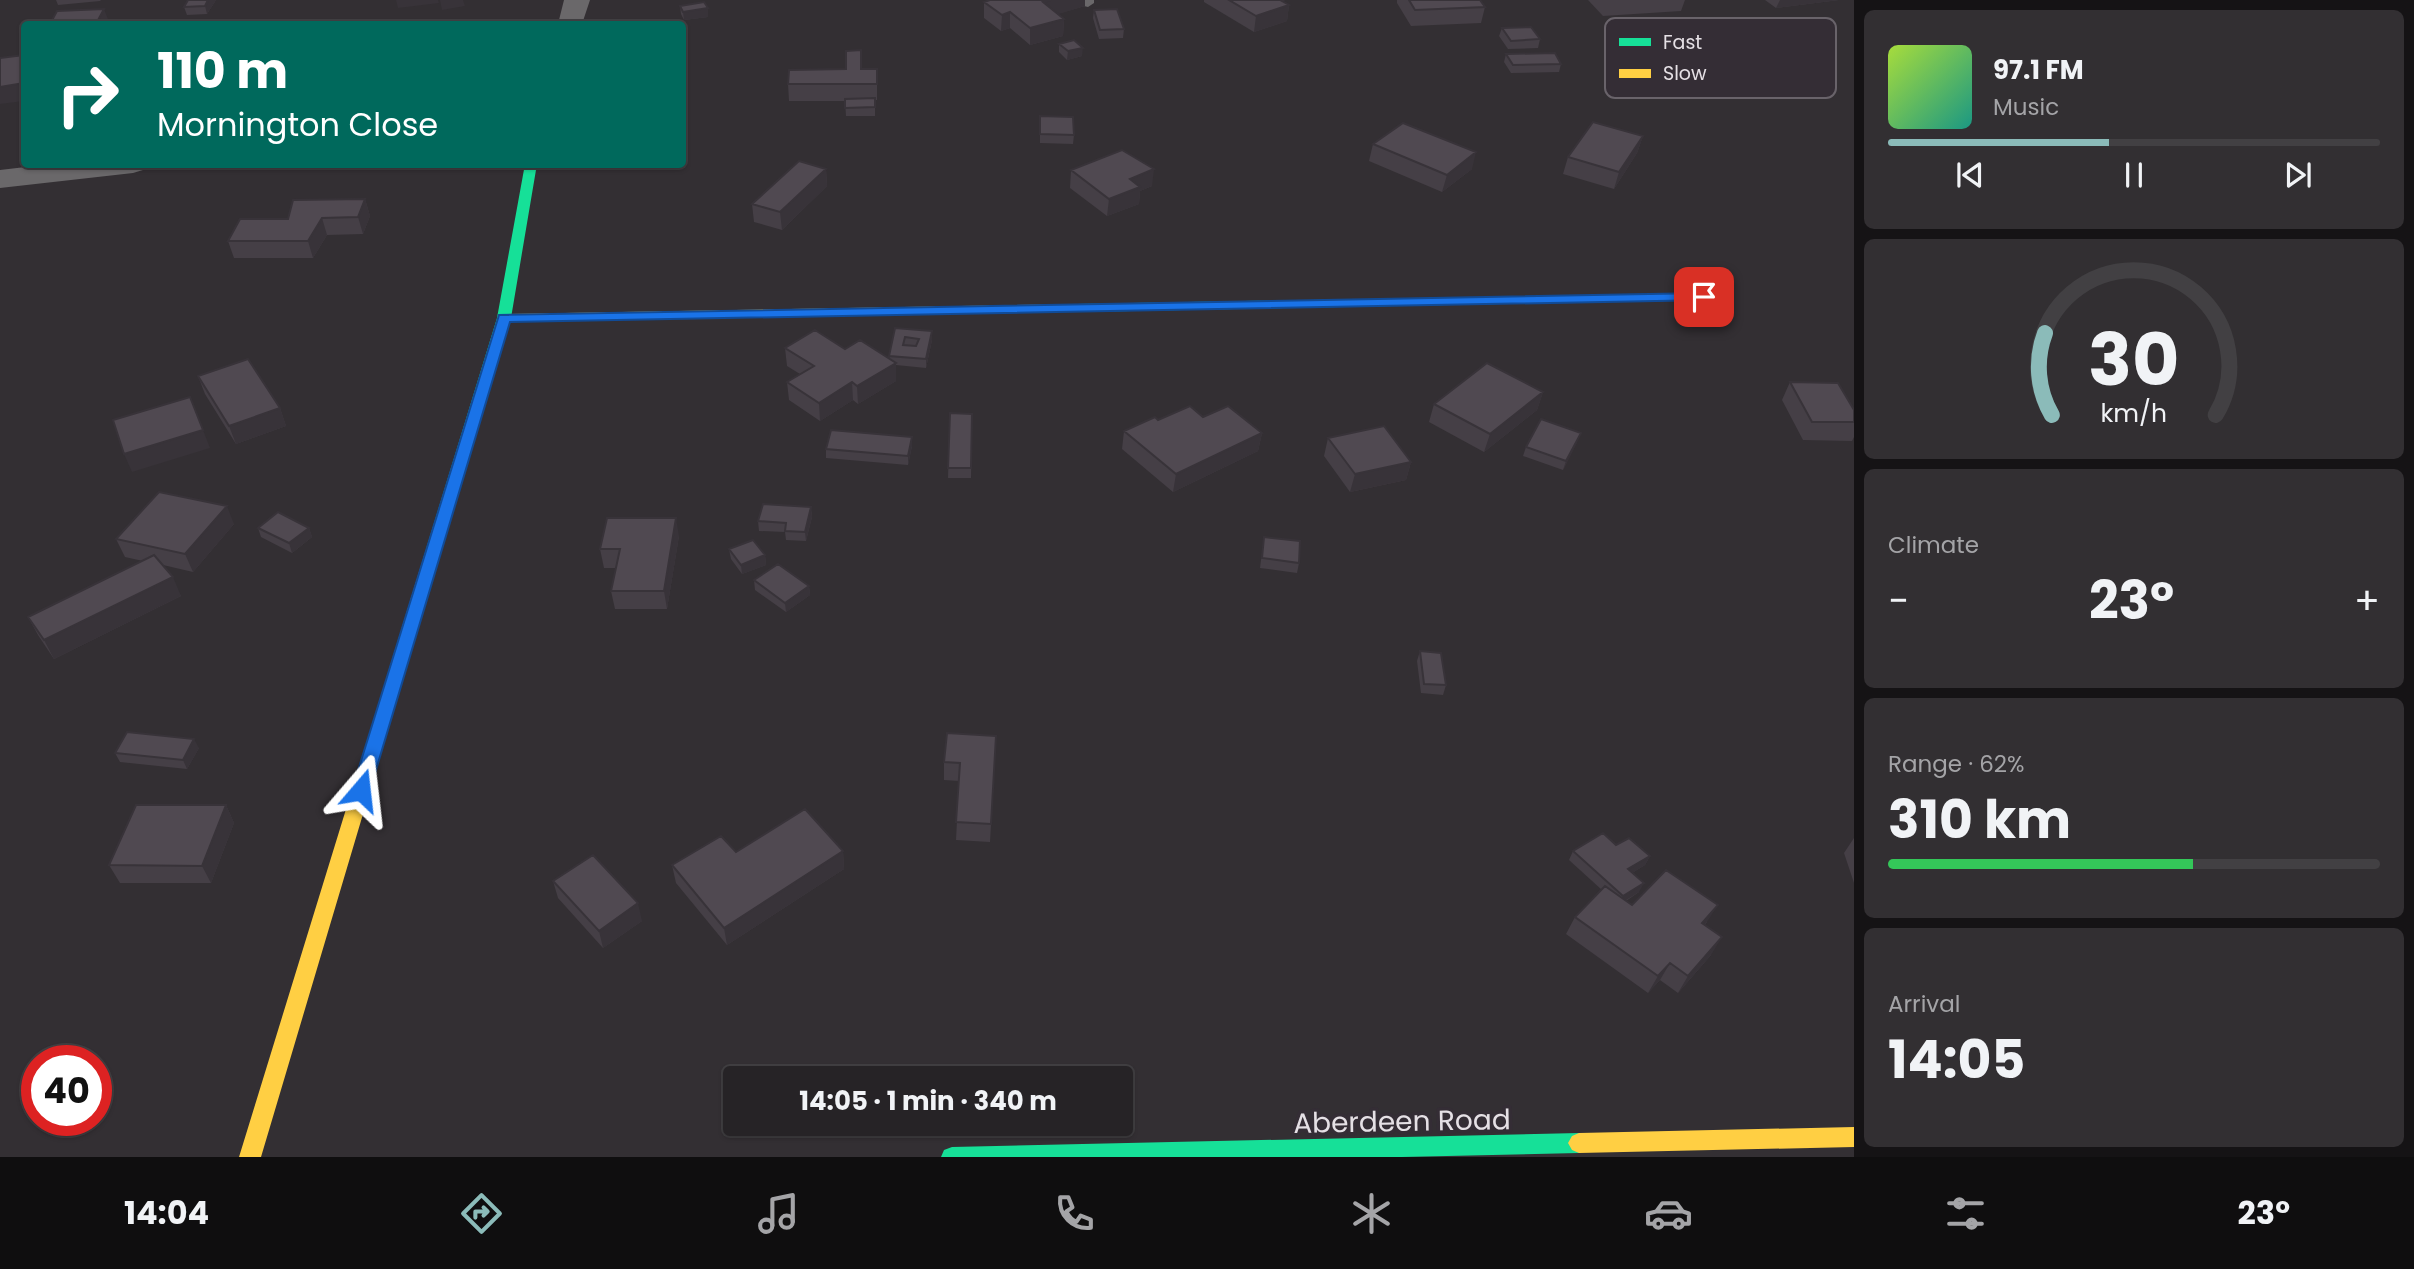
<!DOCTYPE html>
<html lang="en">
<head>
<meta charset="utf-8">
<style>
  body { margin:0; font-family:Poppins,sans-serif; background:#322f32; color:#f1f3f6; height:100vh; display:flex; flex-direction:column; font-size:26px; white-space:nowrap }
  * { box-sizing:border-box; margin:0 }
  p { font-size:23px; color:#a4a4a7 }
  .icon { flex:none; width:38px; height:38px; fill:none; stroke:currentColor; stroke-width:2; stroke-linecap:round; stroke-linejoin:round }
  .map { position:relative; flex:1; overflow:hidden }
  .panel { display:flex; flex-direction:column; gap:10px; padding:10px; background:#151315; width:560px }
  .panel>* { flex:none }
  .top-card { position:absolute; left:21px; top:21px; width:665px; height:147px; border-radius:7px; box-shadow:0 2px 5px #0004,0 0 0 2px #424043; background:#00695c; color:#fff; overflow:hidden }
  .speed { position:absolute; left:21px; top:1045px; display:flex; gap:14px; font-size:35px; font-weight:700; text-align:center }
  .speed>* { display:grid; place-content:center; width:91px; height:91px; border-radius:50%; background:#262326; box-shadow:0 2px 5px #0004,0 0 0 2px #424043; line-height:1 }
  .speed .limit { border:10px solid #d22; background:#fff; color:#111 }
  .pin { position:absolute; display:grid; place-items:center; width:60px; height:60px; color:#fff; margin:-30px; border-radius:14px; box-shadow:0 4px 10px #0006 }
  .me { position:absolute; width:77px; margin:-38px; rotate:17deg; stroke-linejoin:round; filter:drop-shadow(0 0 5px #0008) }
  .turn { display:flex; align-items:center; gap:24px; height:147px; padding:0 21px; font-size:32px }
  .turn .icon { width:91px; height:91px; stroke-width:2.5 }
  .turn b { display:block; font-size:49px; line-height:60px }
  .big { font-size:52px; font-weight:700; line-height:1.1 }
  .panel .widget { flex:1; display:flex; flex-direction:column; justify-content:center; gap:10px; min-width:0; padding:0 24px; border-radius:10px; background:#322f32 }
  .panel .dial { align-items:center; gap:0 }
  .dial svg { height:182px; overflow:visible; fill:none; stroke:#424043; stroke-width:7; stroke-linecap:round; text-anchor:middle }
  .dial text { fill:#f1f3f6; stroke:none }
  .song { display:flex; align-items:center; gap:21px }
  .cover { width:84px; height:84px; border-radius:10px; background:linear-gradient(135deg,hsl(80 70% 55%),hsl(170 70% 35%)) }
  .played { height:7px; border-radius:4px; background:linear-gradient(90deg,#8bbbb9 45%,#424043 45%) }
  .keys { display:flex; justify-content:space-around; direction:ltr }
  .heat { display:flex; justify-content:space-between; align-items:center; font-size:38px; direction:ltr }
  .charge { height:10px; border-radius:5px; background:linear-gradient(90deg,#34c759 62%,#424043 0) }
  .trip { position:absolute; left:723px; top:1066px; width:410px; height:70px; border-radius:7px; background:#262326; box-shadow:0 2px 5px #0004,0 0 0 2px #424043; font-weight:700; line-height:70px; text-align:center }
  .tabs { display:flex; height:112px; justify-content:space-around; align-items:center; background:#0f0e0f; color:#a4a4a7 }
  .tabs .icon { width:49px; height:49px }
  .tabs .on { color:#8bbbb9 }
  .tabs b { font-size:32px; color:#f1f3f6 }
  main { display:flex; flex:1; min-height:0 }
  .map>svg:first-child { display:block }
  .lines { fill:none; stroke-linecap:round; stroke-linejoin:round }
  .lane { fill:#6a686a; fill-rule:evenodd }
  .street { fill:#6a686a; fill-rule:evenodd }
  .fast { fill:#16e098; fill-rule:evenodd }
  .slow { fill:#ffcf43; fill-rule:evenodd }
  .wall { fill:#453f46 }
  .shaded-wall { fill:#383339 }
  .building { fill:#504951; stroke:#383339; stroke-width:2; fill-rule:evenodd }
  .route { fill:#1a73e8; stroke:#114b97; stroke-width:2 }
  .labels { text-anchor:middle; stroke-width:7; stroke-linejoin:round; paint-order:stroke }
  .near-street-label { font-size:28px; fill:#e5e0e5; stroke:#342d35 }
  .key { fill:#342d35; stroke:#69636a; stroke-width:2 }
  .key-label { font-size:19px; fill:#e5e0e5 }
</style>
</head>
<body>
<main>
<div class="map">
<svg width="1854" height="1157" viewBox="0 0 1854 1157">
  <rect width="100%" height="100%" fill="#332f33"/>
  <g class="lines">
    <path class="lane" d="M1082,0H1094V3L1088,7L1084,6Z"/>
    <path class="street" d="M564,0H590L582,24H558Z
      M51,164H147L143,170L133,173L0,188V170Z"/>
    <path class="fast" d="M525,164H537L511,318L435,572L427,578L419,572L497,318Z
      M1704,293L1709,294V300L1078,312L1071,308L1078,304Z
      M1579,1133L1586,1136L1590,1143L1586,1150L1579,1153L1402,1157H941L944,1150L952,1147Z"/>
    <path class="slow" d="M1078,304L1085,308L1083,311L504,322L497,318L504,314Z
      M427,566L435,572L261,1157H239L419,572Z
      M1854,1127V1147L1579,1153L1572,1150L1568,1143L1572,1136L1579,1133Z"/>
  </g>
  <path class="wall" d="M56,0H101L100,1L58,5Z
    M216,0L207,14L187,15L184,7Z
    M1204,0H1285L1282,1L1289,5L1287,21L1254,32L1204,2Z
    M1397,0H1480L1485,7L1481,23L1411,26L1397,3Z
    M1588,0H1685L1681,11L1603,16Z
    M1765,0H1839L1776,8Z
    M984,2L1085,6L1057,14L1064,19L1063,36L1030,45L1010,28L1001,31L984,18Z
    M680,6L708,8V17L684,20L681,14Z
    M1094,10L1124,29L1123,38L1099,39L1093,18Z
    M1697,24L1755,32L1752,40L1705,43L1694,32Z
    M1502,28L1540,39L1538,48L1508,49L1499,36Z
    M1059,44L1082,56L1067,60L1059,52Z
    M1686,53L1765,61L1761,70L1689,71L1683,62Z
    M1506,54L1561,64L1559,72L1511,73L1504,62Z
    M861,69H877V100H875V116H846L845,101H789L788,84Z
    M1040,116L1074,135L1073,144L1040,143Z
    M1643,136L1637,153L1614,189L1563,174L1568,157Z
    M1373,144L1472,169L1442,192L1369,161Z
    M826,169L827,186L782,230L754,222L752,204Z
    M1071,170L1152,186L1140,191L1139,204L1107,216L1070,188Z
    M365,199L370,216L363,234L327,235L313,258H234L228,241L288,219Z
    M895,328L932,340L926,368L896,365V381L858,404L853,400L820,421L789,400L787,382L800,374L787,366L785,348L845,349L889,359Z
    M198,376L280,408L286,426L236,444L205,394Z
    M1790,382L1854,410V437L1852,441L1803,440L1782,400Z
    M1543,392L1537,410L1484,452L1429,422L1434,404Z
    M950,413L972,414L971,478H948Z
    M1203,417L1262,433L1258,451L1173,492L1122,449L1124,431L1158,420Z
    M1328,438L1411,462L1406,480L1350,492L1324,456Z
    M1577,442L1563,470L1523,456L1526,447Z
    M912,446L908,465L826,458V449Z
    M811,507L812,517L806,541L786,540L785,532L759,531L758,521Z
    M234,524L193,572L163,565L181,596L54,659L38,635L28,617L143,561L125,557L116,539Z
    M258,528H309L312,537L292,553L261,537Z
    M679,536L667,609H615L611,591L616,568H604L600,549Z
    M1264,537L1299,563L1297,573L1260,568Z
    M729,549L765,555L766,565L742,574L731,559Z
    M754,580L809,586L810,595L786,612L755,590Z
    M1420,651L1446,685L1443,695L1421,693L1417,661Z
    M996,736L990,842L956,840L959,781L944,780V762Z
    M199,748L187,769L120,762L115,753Z
    M226,805L234,823L211,883H120L109,865Z
    M1854,838V883L1844,853Z
    M1616,845L1650,856L1645,865L1632,873L1639,892L1626,901L1632,905L1707,922L1705,925L1711,955L1678,993L1660,980L1648,993L1566,934L1575,917L1602,890L1569,860L1573,851Z
    M843,851L844,869L727,945L676,883L672,865L736,852Z
    M553,881L642,921L603,948L558,898Z"/>
  <path class="shaded-wall" d="M208,0H216L207,14L205,6Z
    M396,0H438L439,3L398,8Z
    M440,0H463L465,6L442,10Z
    M1051,0H1085V6L1042,19L1043,2Z
    M1780,0H1839L1776,8Z
    M1289,5L1287,21L1254,32L1256,16Z
    M708,8V17L684,20L683,12Z
    M104,9L110,24H96Z
    M1010,12V28L1001,31L1002,15Z
    M1064,19L1063,36L1030,45V28Z
    M1083,48L1082,56L1067,60L1068,51Z
    M24,83V101L0,104V87Z
    M1643,136L1637,153L1614,189L1619,172Z
    M1476,152L1472,169L1442,192L1447,175Z
    M826,169L827,186L782,230L780,212Z
    M1154,169L1152,186L1140,191L1139,204L1107,216L1109,199L1130,179Z
    M365,199L370,216L363,234L358,217Z
    M322,218L327,235L313,258L308,241Z
    M932,331V340L926,368V359Z
    M896,363V381L858,404L857,386Z
    M852,382L853,400L820,421L819,403Z
    M1543,392L1537,410L1484,452L1490,434Z
    M190,397L210,448L132,472L124,454Z
    M280,408L286,426L236,444L229,426Z
    M1262,433L1258,451L1173,492L1176,474Z
    M1581,433L1577,442L1563,470L1566,461Z
    M912,437V446L908,465V456Z
    M1411,462L1406,480L1350,492L1355,474Z
    M227,506L234,524L193,572L185,554Z
    M811,507L812,517L806,541L805,532Z
    M676,518L679,536L667,609L664,591Z
    M309,528L312,537L292,553L289,543Z
    M765,555L766,565L742,574L741,565Z
    M173,577L181,596L54,659L44,640Z
    M809,586L810,595L786,612L785,603Z
    M194,739L199,748L187,769L183,760Z
    M226,805L234,823L211,883L202,866Z
    M843,851L844,869L727,945L724,928Z
    M1650,856L1645,865L1624,878L1628,869Z
    M1644,883L1639,892L1618,905L1623,896Z
    M638,903L642,921L603,948L599,931Z
    M1718,905L1707,922L1691,941L1702,923Z
    M1722,937L1711,955L1678,993L1688,976Z
    M1670,963L1660,980L1648,993L1658,976Z"/>
  <path class="building" d="M188,0H208L205,6L184,7Z
    M990,0H1051L1043,2L1064,19L1030,28L1010,12L1002,15L984,2Z
    M1229,0H1280L1289,5L1256,16Z
    M1409,0H1480L1485,7L1415,10Z
    M704,2L708,8L683,12L680,6Z
    M104,9L96,24H50L57,11Z
    M1117,9L1124,29L1100,30L1094,10Z
    M1531,27L1540,39L1511,41L1502,28Z
    M1074,40L1083,48L1068,51L1059,44Z
    M861,50V69H877V84H788L789,70L846,69V51Z
    M1555,53L1561,64L1513,65L1506,54Z
    M24,55V83L0,87V58Z
    M875,98V107L845,108V99Z
    M1040,116L1073,117L1074,135L1040,134Z
    M1593,122L1643,136L1619,172L1568,157Z
    M1403,123L1476,152L1447,175L1373,144Z
    M1122,150L1154,169L1130,179L1140,187L1109,199L1071,170Z
    M799,161L826,169L780,212L752,204Z
    M365,199L358,217L322,218L308,241H228L240,219H288L293,200Z
    M895,328L932,331L926,359L889,356ZM905,337L919,339L916,346L903,345Z
    M815,330L845,349L860,340L896,363L857,386L852,382L819,403L787,382L814,366L785,348Z
    M248,359L280,408L229,426L198,376Z
    M1487,363L1543,392L1490,434L1434,404Z
    M1790,382L1838,383L1854,410V422H1812Z
    M190,397L203,430L124,454L113,420Z
    M1190,406L1203,417L1228,406L1262,433L1176,474L1124,431L1155,417L1158,420Z
    M950,413L972,414L971,468H948Z
    M1541,419L1581,433L1566,461L1526,447Z
    M1384,426L1411,462L1355,474L1328,438Z
    M831,430L912,437L908,456L826,449Z
    M159,492L227,506L185,554L116,539Z
    M763,504L811,507L805,532L785,531L786,523L758,521Z
    M278,512L309,528L289,543L258,528Z
    M607,518H676L664,591H611L620,549H600Z
    M1264,537L1300,541L1299,563L1262,558Z
    M753,540L765,555L741,565L729,549Z
    M154,555L173,577L44,640L28,617Z
    M778,564L809,586L785,603L754,580Z
    M1420,651L1441,653L1446,685L1424,684Z
    M127,732L194,739L183,760L115,753Z
    M947,733L996,736L991,824L956,822L960,763L944,762Z
    M136,805H226L202,866L109,865Z
    M805,809L843,851L724,928L672,865L721,836L736,852Z
    M1603,833L1616,845L1629,838L1650,856L1628,869L1644,883L1623,896L1573,851Z
    M593,855L638,903L599,931L553,881Z
    M1666,870L1718,905L1702,923L1722,937L1688,976L1670,963L1658,976L1575,917L1605,886L1632,905Z"/>
  <path class="route" d="M1704,293L1709,294V300L510,322L370,790L368,795H355L352,790L499,315Z"/>
  <g class="labels">
    <g class="near-street-label">
      <text transform="translate(1402 1121) rotate(-1)" y="10">Aberdeen Road</text>
    </g>
  </g>
  <rect x="1605" y="18" width="231" height="80" rx="10" class="key"/>
  <rect x="1619" y="38" width="32" height="8" fill="#16e098"/>
  <rect x="1619" y="69" width="32" height="9" fill="#ffcf43"/>
  <g class="key-label">
    <text x="1663" y="49">Fast</text>
    <text x="1663" y="80">Slow</text>
  </g>
</svg>
<div class="speed"><div class="limit">40</div></div>
<div class="pin" style="left:1704px;top:297px;background:#d93025"><svg class="icon" aria-label="arrive" viewBox="0 0 24 24"><path d="M6 21V4h12l-3 4 3 4H6"/></svg></div>
<svg class="me" style="left:361px;top:790px" viewBox="-20 -20 40 40"><path d="M0-17L14 15 0 8-14 15z" fill="#1a73e8" stroke="#fff" stroke-width="4"/></svg>
<div class="trip">14:05 · 1 min · 340 m</div>
<div class="top-card">
<div class="turn"><svg class="icon" aria-label="right" viewBox="0 0 24 24"><path d="M7 20v-9h11M14 6l5 5-5 5"/></svg><div><b>110 m</b>Mornington Close</div></div>
</div>
</div>
<section class="panel">
<div class="widget">
<div class="song"><i class="cover"></i><div><b>97.1 FM</b><p>Music</p></div></div>
<div class="played"></div>
<div class="keys"><svg class="icon" aria-label="previous" viewBox="0 0 24 24"><path d="M18 5L8 12l10 7zM5 5v14"/></svg><svg class="icon" aria-label="pause" viewBox="0 0 24 24"><path d="M8 5v14M16 5v14"/></svg><svg class="icon" aria-label="next" viewBox="0 0 24 24"><path d="M6 5l10 7-10 7zM19 5v14"/></svg></div>
</div>
<div class="widget dial"><svg viewBox="0 0 100 80">
<path d="M14 69A42 42 0 1 1 86 69"/>
<path d="M14 69A42 42 0 0 1 11 33" stroke="#8bbbb9"/>
<text x="50" y="56" font-size="32" font-weight="700">30</text>
<text x="50" y="72" font-size="11">km/h</text>
</svg></div>
<div class="widget"><p>Climate</p>
<div class="heat"><a>−</a><b class="big">23°</b><a>+</a></div>
</div>
<div class="widget"><p>Range · 62%</p><b class="big">310 km</b><div class="charge"></div></div>
<div class="widget"><p>Arrival</p><b class="big">14:05</b></div>
</section>
</main>
<nav class="tabs">
<b>14:04</b>
<svg class="icon on" aria-label="directions" viewBox="0 0 24 24"><path d="M12 3l9 9-9 9-9-9zM9 14v-3h6M13 9l2 2-2 2"/></svg>
<svg class="icon" aria-label="music" viewBox="0 0 24 24"><path d="M9 18V5l10-2v13"/><circle cx="6" cy="18" r="3"/><circle cx="16" cy="16" r="3"/></svg>
<svg class="icon" aria-label="phone" viewBox="0 0 24 24"><path d="M5 4h4l2 5-3 2q2 4 5 5l2-3 5 2v4C11 20 4 13 5 4z"/></svg>
<svg class="icon" aria-label="climate" viewBox="0 0 24 24"><path d="M12 3v18M4 7l16 10M4 17L20 7"/></svg>
<svg class="icon" aria-label="car" viewBox="0 0 24 24"><path d="M5 17H2v-5l4-1 3-4h7l3 4 3 1v5h-3M9 17h6M6 11h13"/><circle cx="7" cy="17" r="2"/><circle cx="17" cy="17" r="2"/></svg>
<svg class="icon" aria-label="filters" viewBox="0 0 24 24"><path d="M4 7h16M4 17h16"/><circle cx="9" cy="7" r="2"/><circle cx="15" cy="17" r="2"/></svg>
<b>23°</b>
</nav>
</body>
</html>
